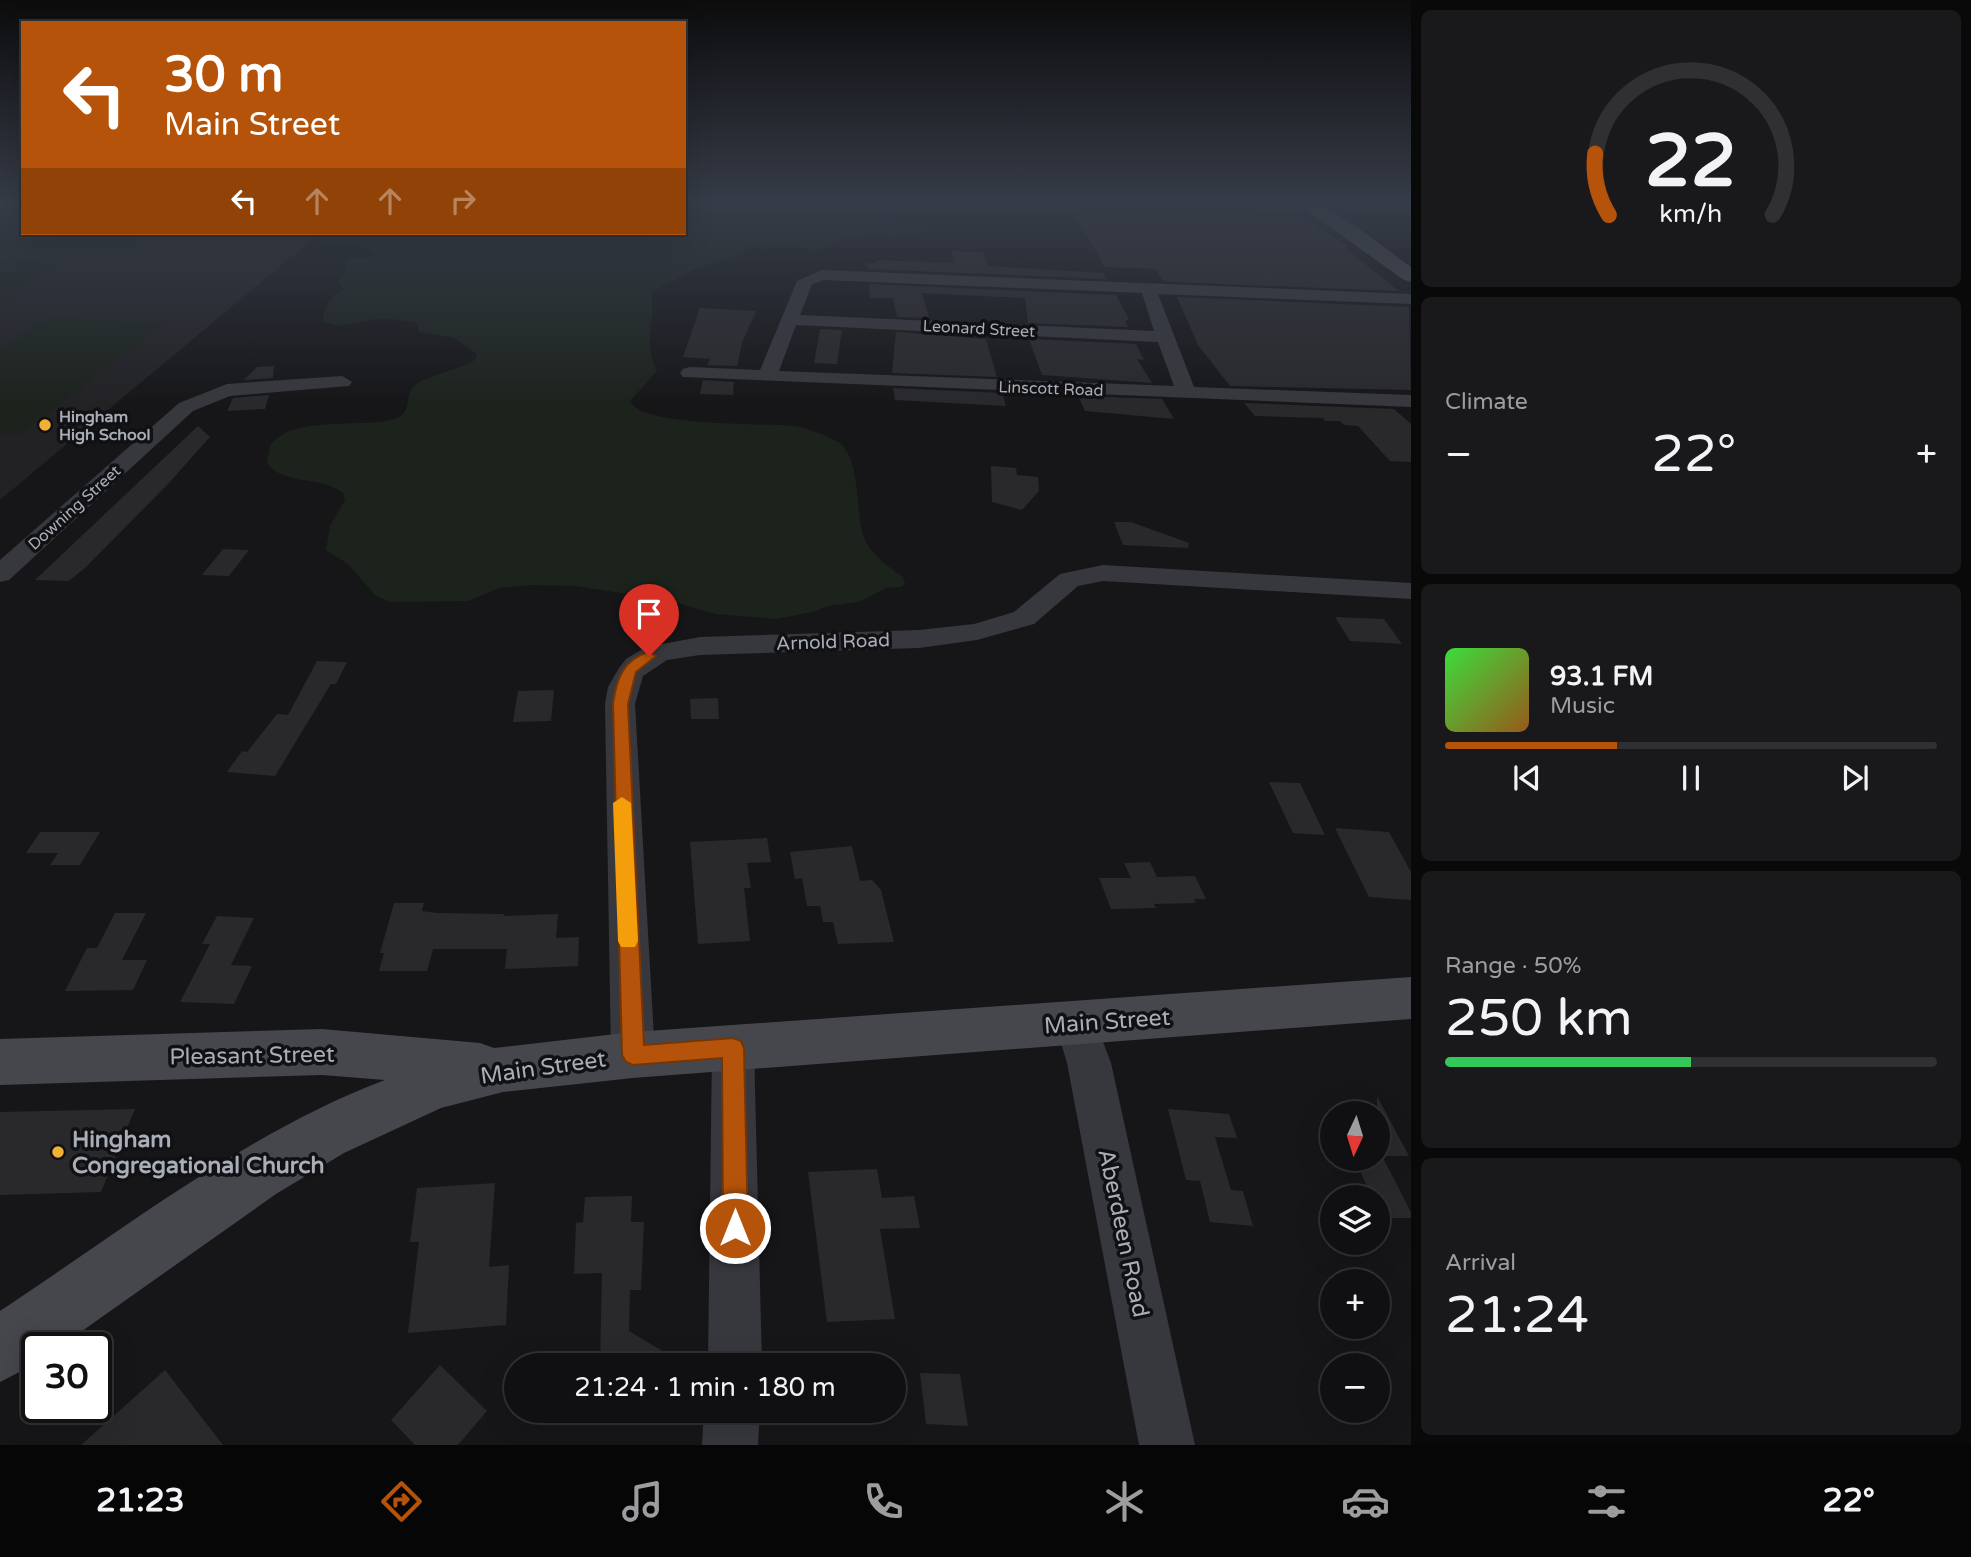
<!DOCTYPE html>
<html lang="en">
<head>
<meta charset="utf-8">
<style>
  body { margin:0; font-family:"Varela Round",sans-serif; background:#19191b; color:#f1f3f6; height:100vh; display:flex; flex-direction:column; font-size:26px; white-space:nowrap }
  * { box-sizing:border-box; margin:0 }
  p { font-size:23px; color:#9c9d9f }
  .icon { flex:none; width:38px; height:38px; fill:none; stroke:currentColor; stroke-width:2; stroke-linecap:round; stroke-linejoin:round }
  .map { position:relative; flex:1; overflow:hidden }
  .side { display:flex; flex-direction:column; gap:10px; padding:10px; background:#09090a; width:560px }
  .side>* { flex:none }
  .top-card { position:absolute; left:21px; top:21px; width:665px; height:214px; border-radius:0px; box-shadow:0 7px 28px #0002,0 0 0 2px #303032; background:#b45309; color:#fff; overflow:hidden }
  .needle { width:46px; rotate:184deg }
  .controls { position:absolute; left:1320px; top:1101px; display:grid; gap:14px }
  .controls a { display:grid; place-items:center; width:70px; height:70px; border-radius:50%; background:#101012; box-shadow:0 7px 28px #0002,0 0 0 2px #303032; font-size:35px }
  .speed { position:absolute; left:21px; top:1332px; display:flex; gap:14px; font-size:35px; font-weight:700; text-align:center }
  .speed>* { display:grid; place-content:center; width:91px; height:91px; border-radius:50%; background:#101012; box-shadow:0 7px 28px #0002,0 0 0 2px #303032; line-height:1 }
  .speed .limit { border:4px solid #111; border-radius:10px; background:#fff; color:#111 }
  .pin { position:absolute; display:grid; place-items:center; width:60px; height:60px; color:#fff; margin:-72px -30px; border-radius:50% 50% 50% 0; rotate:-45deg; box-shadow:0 0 7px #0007 }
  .pin .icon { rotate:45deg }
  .me { position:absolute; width:77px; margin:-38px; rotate:0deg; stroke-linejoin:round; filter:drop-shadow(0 0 5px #0008) }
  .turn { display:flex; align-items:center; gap:24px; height:147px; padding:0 28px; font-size:32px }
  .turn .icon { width:91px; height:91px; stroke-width:2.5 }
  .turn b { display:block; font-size:49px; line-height:60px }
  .lanes { display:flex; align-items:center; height:66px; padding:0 28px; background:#0003; justify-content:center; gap:35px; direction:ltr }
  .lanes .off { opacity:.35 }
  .big { font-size:52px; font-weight:600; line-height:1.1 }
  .side .card { flex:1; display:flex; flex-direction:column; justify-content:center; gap:10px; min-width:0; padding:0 24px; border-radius:10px; background:#19191b }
  .side .dial { align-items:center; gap:0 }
  .dial svg { height:182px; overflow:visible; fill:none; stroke:#303032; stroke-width:7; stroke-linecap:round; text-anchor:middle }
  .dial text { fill:#f1f3f6; stroke:none }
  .song { display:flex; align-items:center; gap:21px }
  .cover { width:84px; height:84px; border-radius:10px; background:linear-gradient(135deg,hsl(120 70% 55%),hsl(30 70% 35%)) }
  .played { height:7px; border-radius:4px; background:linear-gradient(90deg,#b45309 35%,#303032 35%) }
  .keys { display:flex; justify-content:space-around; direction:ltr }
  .heat { display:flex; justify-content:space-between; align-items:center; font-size:38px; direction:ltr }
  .charge { height:10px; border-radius:5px; background:linear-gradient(90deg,#34c759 50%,#303032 0) }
  .trip { position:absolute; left:504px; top:1353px; width:402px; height:70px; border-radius:35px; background:#101012; box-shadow:0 7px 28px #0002,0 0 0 2px #303032; font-weight:600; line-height:70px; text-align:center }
  .menu { display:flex; height:112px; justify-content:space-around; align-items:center; background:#060607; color:#9c9d9f }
  .menu .icon { width:49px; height:49px }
  .menu .active { color:#b45309 }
  .menu b { font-size:32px; color:#f1f3f6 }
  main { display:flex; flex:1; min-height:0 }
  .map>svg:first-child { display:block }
  .built { fill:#222225 }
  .green { fill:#1c231d }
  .building { fill:#29292c }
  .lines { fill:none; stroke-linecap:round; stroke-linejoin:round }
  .street { fill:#37383d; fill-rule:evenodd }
  .secondary { fill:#45474d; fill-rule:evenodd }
  .route { fill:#b45309; stroke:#753606; stroke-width:2 }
  .slow { fill:#f59e0b }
  .poi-dot { fill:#f2b134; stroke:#111113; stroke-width:2.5 }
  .labels { text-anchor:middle; stroke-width:7; stroke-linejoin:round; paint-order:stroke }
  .far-street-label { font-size:16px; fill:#a8adb8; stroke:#111113 }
  .far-poi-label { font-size:16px; font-weight:bold; fill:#a8adb8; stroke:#111113; text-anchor:start }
  .street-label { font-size:19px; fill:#a8adb8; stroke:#111113 }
  .near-street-label { font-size:23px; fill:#a8adb8; stroke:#111113 }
  .near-poi-label { font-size:23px; font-weight:bold; fill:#a8adb8; stroke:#111113; text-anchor:start }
</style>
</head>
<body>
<main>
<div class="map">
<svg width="1411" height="1445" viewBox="0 0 1411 1445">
  <rect width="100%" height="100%" fill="#161618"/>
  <path class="built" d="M0,204H23V233H320L0,500Z"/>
  <path class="green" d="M0,204H23V233H142L128,250L0,251Z
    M684,204H866L869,205L863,211L870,219L917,223L933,228C903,246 854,224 821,249L747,245L741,256L695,269L656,289L652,293C655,321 643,343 657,371L630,401C639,427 766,423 794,426C810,428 825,436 840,443C861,461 855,512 864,538C871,555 889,567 903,577L905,584L901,587L886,588L859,602L828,606L816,611L777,619L716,614L667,600L575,586L532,585L499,588L469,601L391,602L376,596L348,564L326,550L330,526L345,500L343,493C321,475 283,486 267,463L270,446C292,414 360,429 394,419C414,413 403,396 415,385C425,377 460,369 475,360L477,354L454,338L419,332L417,323C403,320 387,318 372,320C356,321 339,330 323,321C324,303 331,300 343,288L337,281L348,269L344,264L348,260L377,255C356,235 324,253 304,233H684Z
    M0,262H61L0,305Z
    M47,319L166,322L22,434L0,433V350Z"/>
  <path class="building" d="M1073,212L1296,213L1349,247H1344L1399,291L1171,282L1162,280L1156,269L1105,267Z
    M951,251L983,252L988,266L1103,273L1107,279L868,269L867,263H877L876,260L955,263Z
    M869,284L1116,295L1129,319L1125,321L1128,327L1028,323L1025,298L922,293L929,318L897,317L893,298H870Z
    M1177,297L1409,307L1411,390L1230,386L1198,345Z
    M700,308L756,311L742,343L737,366L707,365L710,359L683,357Z
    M820,329L842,330L837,364L814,363Z
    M896,332L986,339L997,377L892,373Z
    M1029,339L1136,344L1144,360L1137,359L1152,383L1042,375Z
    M274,366L273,378L244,380L257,367Z
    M703,380L734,382L733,395L700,394Z
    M893,388L1002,393L1006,406L895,400Z
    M269,395L265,409L227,411L233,398Z
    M1078,396L1162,399L1174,419L1085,411Z
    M1244,403L1394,409L1411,424V462L1390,461L1358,426L1344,425L1340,421H1325L1323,418L1255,416Z
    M198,426L210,437L168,484L86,567L69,581L35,580Z
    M991,466L1016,468L1017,475L1038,477L1039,491L1022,510L992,502Z
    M1114,522H1131L1189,543L1188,548L1123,545Z
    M223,549L249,550L229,576L202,575Z
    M1335,617L1384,619L1402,644L1350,641Z
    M317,661L347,662L336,684H331L275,776L227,772L242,751L247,752L277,714L288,715Z
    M554,690L551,721L513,722L518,691Z
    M718,698L719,719H691L690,699Z
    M1269,782L1300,783L1325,835L1293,833Z
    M1335,828L1389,832L1411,872V900L1369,897Z
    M40,832H100L80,865H50L58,853H26Z
    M767,838L771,862L747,863L751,888H744L750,941L698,944L690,842Z
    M852,846L860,881L872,880L881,890L894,942L838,944L833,922H823L820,906H807L802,878L795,879L790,852Z
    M1150,862L1157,877L1195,876L1206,899H1194L1196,903L1154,904L1156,908L1111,909L1099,878H1131L1124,863Z
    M394,903H424L422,911L436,913L504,914V916L558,914L556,938L579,937L578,966L505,969L507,949H433L427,971H379L384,953H380Z
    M115,913H146L122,960H147L133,990L65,991L87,948H97Z
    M217,916L254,918L231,965L252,966L234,1004L180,1002L210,944H202Z
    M1377,1096L1409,1156H1377Z
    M135,1109L101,1192L0,1195V1112Z
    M1168,1109L1229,1114L1237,1138L1215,1137L1231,1190L1243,1191L1253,1226L1210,1222L1200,1181L1186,1180Z
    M1354,1158H1383L1411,1212V1218H1383L1377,1207V1197H1372Z
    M877,1169L882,1198L914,1196L920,1228L880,1229L895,1319L827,1322L808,1172Z
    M495,1183L489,1267L509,1265L506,1325L408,1333L419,1242H410L417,1188Z
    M632,1196L631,1222H644L641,1290H630L629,1331L686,1365H600L602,1273L574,1274L576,1223L583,1222L585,1197Z
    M440,1365L487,1411L458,1445H415L391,1420Z
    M165,1370L223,1445H81Z
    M920,1373L960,1374L968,1426L926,1424Z"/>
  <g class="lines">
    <path class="street" d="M914,204H1315L1317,206L1310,210L920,209Z
      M822,270L1411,294V304L1158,294L1194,387L1411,395V407L683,377L680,373L683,369L690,367L760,370L797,281ZM824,280L1142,293L1154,331L800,315L812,284ZM796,325L1158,342L1174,386L779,371Z
      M342,376L352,382L349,386L230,396L193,411L9,580L0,582V560L179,403L227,384Z
      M1103,565L1411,583V599L1103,581L1078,586L1034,624L977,640L919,648L700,655L667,660L643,676L635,704L655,1055L648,1068L633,1074L618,1068L611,1055L605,704L608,687L619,668L626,659L646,647L700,637L919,630L974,624L1014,612L1060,574Z
      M1076,1005L1091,1010L1111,1063L1195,1445H1139L1067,1063L1055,1023L1061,1010Z
      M733,1030L748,1035L754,1048L762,1365H708L712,1048L718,1035Z
      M704,1410H760L758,1445H702Z"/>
    <path class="secondary" d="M1298,204C1334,202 1381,246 1411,267V282L1404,280Z
      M1411,977V1019L633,1078L503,1092L441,1108L344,1153L276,1194L58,1348H37V1363L0,1382V1311C121,1231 249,1131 385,1080L322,1075L0,1085V1039L322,1029L480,1043L494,1048L633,1032Z"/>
  </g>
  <linearGradient id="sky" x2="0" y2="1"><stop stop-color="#0c0c0d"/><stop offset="0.5" stop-color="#363c48"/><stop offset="1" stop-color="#363c48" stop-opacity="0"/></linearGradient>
  <rect width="1411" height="406" fill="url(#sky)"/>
  <path class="route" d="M649,652L656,656L636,672L628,704L644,1045L733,1038L741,1041L744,1048L748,1228L744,1236L735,1240L726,1236L723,1228L722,1058L633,1065L626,1062L622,1055L613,704C616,680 623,659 649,652Z"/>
  <path class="slow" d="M622,797L631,803L638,941L635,947H621L618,941L613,803Z"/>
  <g class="poi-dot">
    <circle cx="45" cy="425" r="7"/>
    <circle cx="58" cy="1152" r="7"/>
  </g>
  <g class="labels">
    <g class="far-street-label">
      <text transform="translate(979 328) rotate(3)" y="6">Leonard Street</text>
      <text transform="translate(1051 388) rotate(2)" y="6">Linscott Road</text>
      <text transform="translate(74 507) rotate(-42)" y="6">Downing Street</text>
    </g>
    <g class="far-poi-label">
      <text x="59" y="422">Hingham<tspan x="59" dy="18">High School</tspan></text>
    </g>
    <g class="street-label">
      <text transform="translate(833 641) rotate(-2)" y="7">Arnold Road</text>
    </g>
    <g class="near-street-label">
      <text transform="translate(1107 1021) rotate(-4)" y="8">Main Street</text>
      <text transform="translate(252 1055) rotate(-1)" y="8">Pleasant Street</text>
      <text transform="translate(543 1067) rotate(-8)" y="8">Main Street</text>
      <text transform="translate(1124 1233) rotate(78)" y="8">Aberdeen Road</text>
    </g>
    <g class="near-poi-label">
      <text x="72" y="1147">Hingham<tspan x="72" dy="26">Congregational Church</tspan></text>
    </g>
  </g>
</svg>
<div class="controls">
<a><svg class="needle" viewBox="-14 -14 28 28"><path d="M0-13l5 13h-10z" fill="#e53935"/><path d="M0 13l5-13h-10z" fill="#9c9d9f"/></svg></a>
<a><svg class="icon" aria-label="layers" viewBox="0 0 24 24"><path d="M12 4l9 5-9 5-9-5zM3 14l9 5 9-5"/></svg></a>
<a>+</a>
<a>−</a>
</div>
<div class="speed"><div class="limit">30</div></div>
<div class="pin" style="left:649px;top:656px;background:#d93025"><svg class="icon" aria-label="arrive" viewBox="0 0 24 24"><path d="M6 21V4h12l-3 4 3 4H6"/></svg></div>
<svg class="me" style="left:735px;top:1228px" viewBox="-20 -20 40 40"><circle r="17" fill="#b45309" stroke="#fff" stroke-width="3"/><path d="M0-11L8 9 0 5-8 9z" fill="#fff"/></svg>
<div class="trip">21:24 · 1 min · 180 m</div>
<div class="top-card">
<div class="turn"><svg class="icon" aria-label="left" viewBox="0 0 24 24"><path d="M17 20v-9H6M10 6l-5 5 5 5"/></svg><div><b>30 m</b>Main Street</div></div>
<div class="lanes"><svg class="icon" aria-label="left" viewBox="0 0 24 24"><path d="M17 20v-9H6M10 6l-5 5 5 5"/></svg><svg class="icon off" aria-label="ahead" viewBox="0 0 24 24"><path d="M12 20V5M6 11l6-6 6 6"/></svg><svg class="icon off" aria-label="ahead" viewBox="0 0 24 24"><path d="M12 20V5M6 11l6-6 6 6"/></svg><svg class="icon off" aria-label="right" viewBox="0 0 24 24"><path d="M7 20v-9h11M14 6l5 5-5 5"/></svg></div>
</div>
</div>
<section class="side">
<div class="card dial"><svg viewBox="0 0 100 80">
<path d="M14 69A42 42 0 1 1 86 69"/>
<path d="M14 69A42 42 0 0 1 8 42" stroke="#b45309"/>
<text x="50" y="56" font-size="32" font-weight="700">22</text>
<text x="50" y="72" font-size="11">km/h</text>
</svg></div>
<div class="card"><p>Climate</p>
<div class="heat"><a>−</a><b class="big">22°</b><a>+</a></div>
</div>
<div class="card">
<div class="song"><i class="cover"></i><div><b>93.1 FM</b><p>Music</p></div></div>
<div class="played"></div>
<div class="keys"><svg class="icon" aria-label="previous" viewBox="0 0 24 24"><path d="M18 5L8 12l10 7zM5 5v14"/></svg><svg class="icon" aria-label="pause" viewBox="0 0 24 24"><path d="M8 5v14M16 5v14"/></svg><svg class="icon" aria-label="next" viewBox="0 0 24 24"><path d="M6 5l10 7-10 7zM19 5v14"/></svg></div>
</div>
<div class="card"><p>Range · 50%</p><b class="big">250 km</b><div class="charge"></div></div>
<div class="card"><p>Arrival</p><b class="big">21:24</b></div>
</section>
</main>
<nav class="menu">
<b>21:23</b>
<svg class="icon active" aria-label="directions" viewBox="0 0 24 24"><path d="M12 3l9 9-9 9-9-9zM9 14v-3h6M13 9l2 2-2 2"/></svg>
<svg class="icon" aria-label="music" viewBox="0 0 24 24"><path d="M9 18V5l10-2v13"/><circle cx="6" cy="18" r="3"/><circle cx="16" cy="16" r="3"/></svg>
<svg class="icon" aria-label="phone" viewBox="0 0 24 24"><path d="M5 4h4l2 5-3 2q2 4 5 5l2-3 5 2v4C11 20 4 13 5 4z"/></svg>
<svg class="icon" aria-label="climate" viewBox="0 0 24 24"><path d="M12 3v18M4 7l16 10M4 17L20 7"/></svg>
<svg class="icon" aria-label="car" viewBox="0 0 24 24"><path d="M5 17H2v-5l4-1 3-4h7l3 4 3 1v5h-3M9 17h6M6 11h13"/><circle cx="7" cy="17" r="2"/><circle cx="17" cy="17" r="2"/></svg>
<svg class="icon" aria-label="filters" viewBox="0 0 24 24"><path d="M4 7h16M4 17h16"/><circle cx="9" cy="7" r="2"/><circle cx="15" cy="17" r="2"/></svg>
<b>22°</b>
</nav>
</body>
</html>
